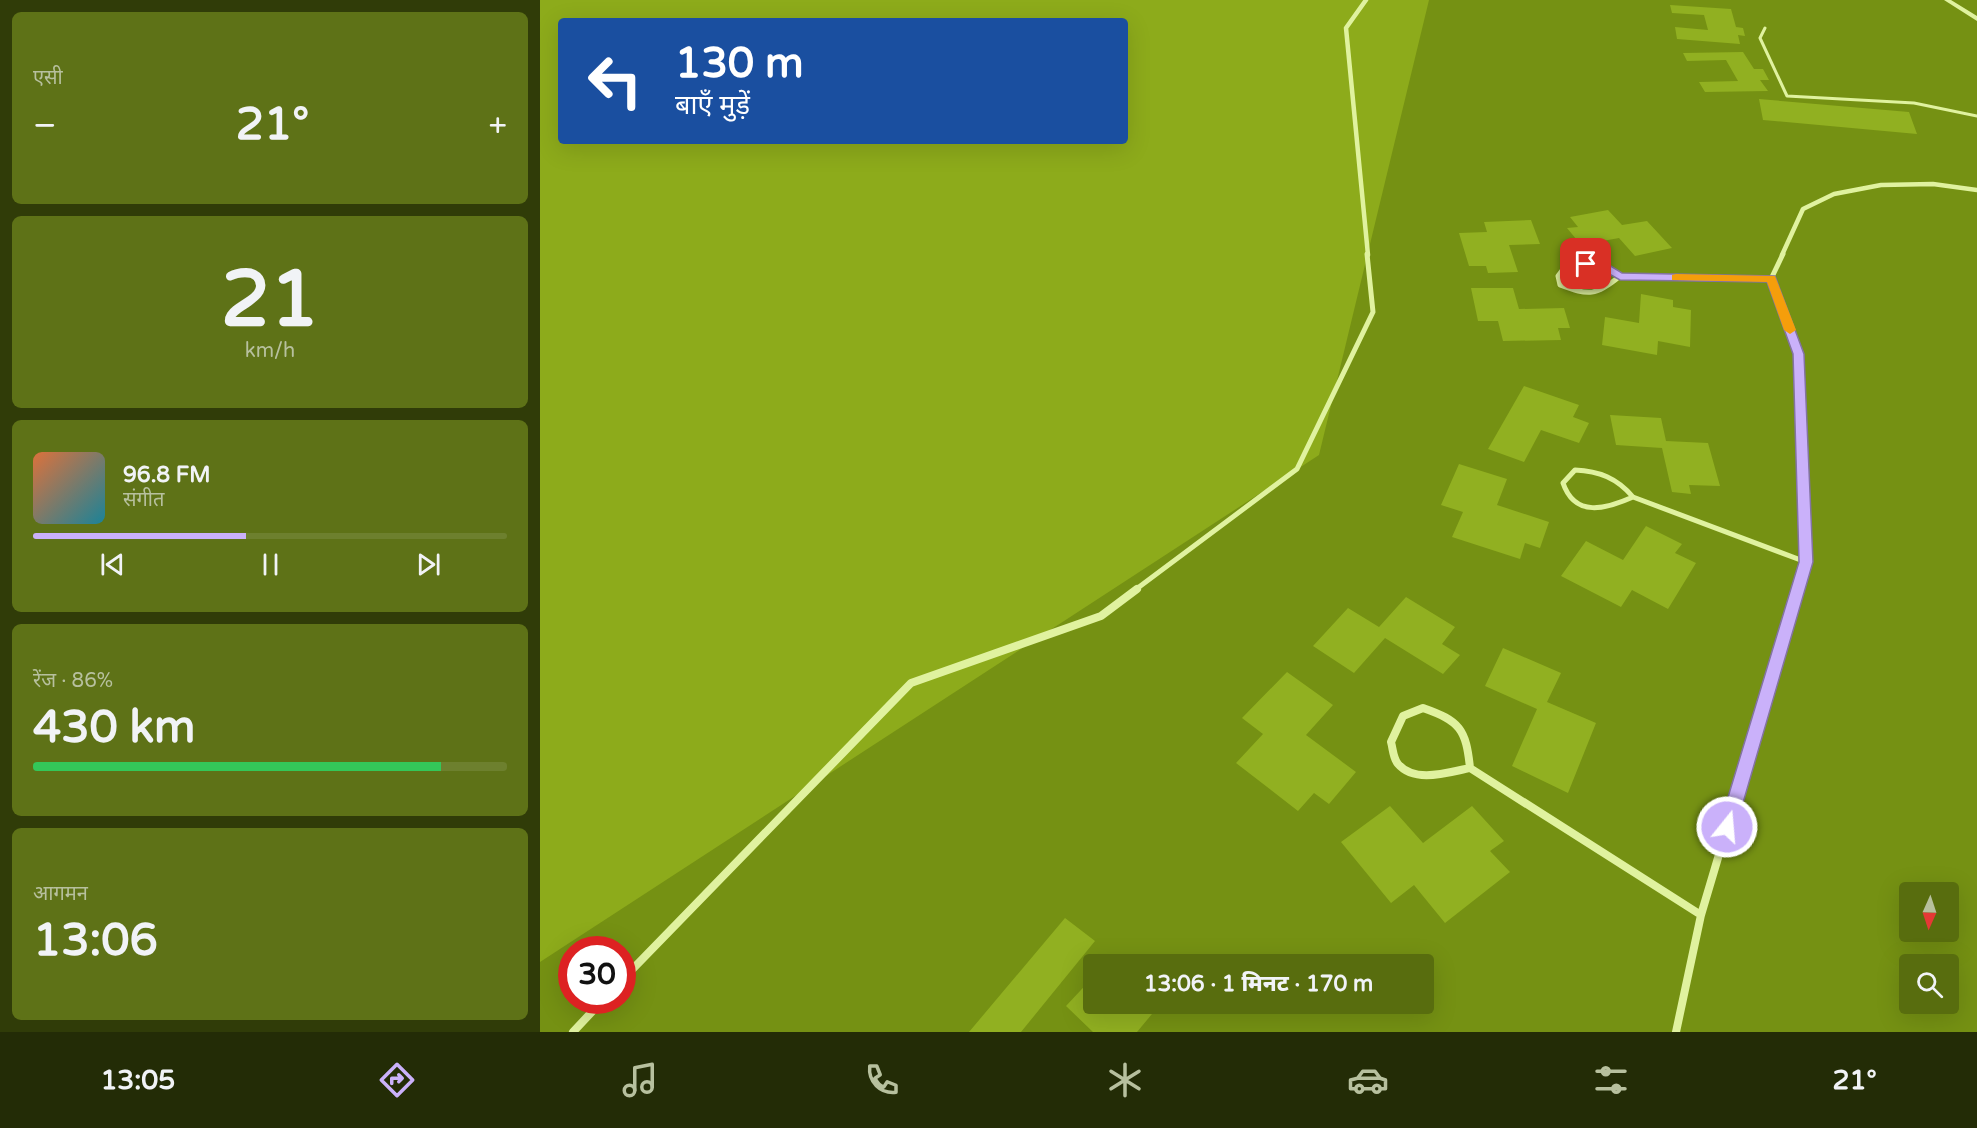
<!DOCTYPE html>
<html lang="hi">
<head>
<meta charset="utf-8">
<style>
  body { margin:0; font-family:"Varela Round","Noto Sans Devanagari",sans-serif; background:#5e7217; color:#f1f3f6; height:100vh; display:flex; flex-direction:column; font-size:22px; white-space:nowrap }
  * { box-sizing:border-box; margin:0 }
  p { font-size:20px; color:#b7c09e }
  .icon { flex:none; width:33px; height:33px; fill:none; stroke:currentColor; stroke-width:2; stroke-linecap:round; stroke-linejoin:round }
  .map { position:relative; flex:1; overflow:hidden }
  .panel { display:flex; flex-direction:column; gap:12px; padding:12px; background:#303c08; width:540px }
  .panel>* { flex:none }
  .banner { position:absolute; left:18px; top:18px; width:570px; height:126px; border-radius:6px; box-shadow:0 6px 24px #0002; background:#1a4fa0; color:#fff; overflow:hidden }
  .needle { width:39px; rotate:183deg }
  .buttons { position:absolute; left:1359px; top:882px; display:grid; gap:12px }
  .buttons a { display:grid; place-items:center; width:60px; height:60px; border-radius:6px; background:#586d0e; box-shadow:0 6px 24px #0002; font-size:30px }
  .speed { position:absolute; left:18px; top:936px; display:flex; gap:12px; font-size:30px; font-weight:700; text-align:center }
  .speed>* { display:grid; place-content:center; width:78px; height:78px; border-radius:50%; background:#586d0e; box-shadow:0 6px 24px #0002; line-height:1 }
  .speed .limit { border:9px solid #d22; background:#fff; color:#111 }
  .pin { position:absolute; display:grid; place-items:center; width:51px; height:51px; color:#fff; margin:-26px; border-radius:12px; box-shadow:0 3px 9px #0006 }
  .me { position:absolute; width:66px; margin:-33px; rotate:17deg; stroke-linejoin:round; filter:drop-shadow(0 0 4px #0008) }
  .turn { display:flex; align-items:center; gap:21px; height:126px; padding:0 18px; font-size:27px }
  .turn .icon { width:78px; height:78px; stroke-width:2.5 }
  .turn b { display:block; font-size:42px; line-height:51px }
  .big { font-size:45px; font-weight:800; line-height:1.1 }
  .panel .card { flex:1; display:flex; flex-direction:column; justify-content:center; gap:9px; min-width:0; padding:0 21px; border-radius:9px; background:#5e7217 }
  .panel .dial { align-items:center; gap:0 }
  .dial b { font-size:78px; line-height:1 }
  .song { display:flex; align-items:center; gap:18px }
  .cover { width:72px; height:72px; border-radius:9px; background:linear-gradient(135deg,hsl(20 70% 55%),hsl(190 70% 35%)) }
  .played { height:6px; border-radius:3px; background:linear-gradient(90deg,#cab1fa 45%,#6d802e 45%) }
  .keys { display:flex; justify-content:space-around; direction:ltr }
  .heat { display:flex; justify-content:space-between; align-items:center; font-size:33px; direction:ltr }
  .charge { height:9px; border-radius:4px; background:linear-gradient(90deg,#34c759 86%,#6d802e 0) }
  .trip { position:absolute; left:543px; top:954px; width:351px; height:60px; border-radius:6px; background:#586d0e; box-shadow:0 6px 24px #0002; font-weight:800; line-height:60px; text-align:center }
  .dock { display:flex; height:96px; justify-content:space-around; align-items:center; background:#232c06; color:#b7c09e }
  .dock .icon { width:42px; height:42px }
  .dock .selected { color:#cab1fa }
  .dock b { font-size:27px; color:#f1f3f6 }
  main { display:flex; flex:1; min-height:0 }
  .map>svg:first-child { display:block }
  .green { fill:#8dab1b; fill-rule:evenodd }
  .building { fill:#91b021 }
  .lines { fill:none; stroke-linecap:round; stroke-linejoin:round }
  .service { stroke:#e0f29f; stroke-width:3 }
  .minor-far2 { stroke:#e0f29f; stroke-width:4.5 }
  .minor-far1 { stroke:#e0f29f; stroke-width:5 }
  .minor { stroke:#e0f29f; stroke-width:8 }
  .tertiary { fill:#e0f29f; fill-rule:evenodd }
  .route { fill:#cab1fa; stroke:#8373a2; stroke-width:1.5 }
  .slow { fill:#f59e0b }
</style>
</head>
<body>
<main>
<section class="panel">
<div class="card"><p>एसी</p>
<div class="heat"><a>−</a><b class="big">21°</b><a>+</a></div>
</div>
<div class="card dial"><b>21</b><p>km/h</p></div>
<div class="card">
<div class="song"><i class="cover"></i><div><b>96.8 FM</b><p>संगीत</p></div></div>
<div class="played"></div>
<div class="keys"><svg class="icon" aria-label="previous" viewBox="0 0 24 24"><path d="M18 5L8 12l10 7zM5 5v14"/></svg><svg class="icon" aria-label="pause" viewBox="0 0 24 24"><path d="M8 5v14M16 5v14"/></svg><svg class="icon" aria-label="next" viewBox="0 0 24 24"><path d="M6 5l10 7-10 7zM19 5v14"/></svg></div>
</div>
<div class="card"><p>रेंज · 86%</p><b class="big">430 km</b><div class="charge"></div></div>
<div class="card"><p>आगमन</p><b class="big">13:06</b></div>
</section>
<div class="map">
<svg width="1437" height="1032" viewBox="0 0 1437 1032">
  <rect width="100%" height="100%" fill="#759113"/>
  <path class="green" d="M0,0H889L779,455L0,962ZM21,21H585V141H21Z"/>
  <path class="building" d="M1130,5L1191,9L1196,27L1203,28L1205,36L1198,35L1200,44L1137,39L1135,27L1168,30L1164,15L1132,13Z
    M1203,52L1214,69H1223L1229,80H1220L1228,91L1165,92L1159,82L1198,81L1186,60L1147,61L1143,53Z
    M1219,99L1369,112L1377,134L1223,120Z
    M1068,210L1082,225L1107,221L1132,248L1095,256L1079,238L1041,245L1027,228L1038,227L1030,217Z
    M991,220L1000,244L969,245L978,272L948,273L946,266H929L919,233L947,232L944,222Z
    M931,288H973L979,309L1024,308L1030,328H1018L1021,340L963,341L958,321H938Z
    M1101,294L1133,300V307L1151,310L1150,347L1118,341L1117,355L1062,345L1065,317L1099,323Z
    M984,386L1039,405L1033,417L1049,423L1039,443L1001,430L984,462L948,449Z
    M1070,415L1121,418L1126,441L1168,443L1180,486L1149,485L1151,494L1132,492L1122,448L1076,445Z
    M919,464L967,479L957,505L1009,522L1000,548L985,543L980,559L912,537L923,512L901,505Z
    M1106,526L1142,544L1135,553L1156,563L1128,609L1092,590L1081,607L1021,576L1046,541L1083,560Z
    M866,597L915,627L902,644L920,655L903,674L845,638L814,673L773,646L808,608L839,627Z
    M963,648L1021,673L1007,702L1056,723L1028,793L972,766L997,709L945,686Z
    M747,672L793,705L766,735L816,772L789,804L774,793L758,811L696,763L723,734L702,718Z
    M850,806L883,843L932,806L964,841L950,851L970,872L905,923L874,885L851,903L801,842Z
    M525,918L555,941L481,1032H429Z
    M554,976V1004H601L612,1014L597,1032H553L526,1006Z"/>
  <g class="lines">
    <path class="service" d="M1225,28L1220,38L1247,96L1374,103L1437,116"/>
    <path class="minor-far2" d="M826,0L806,28L828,255
      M1242,255L1263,209L1294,194L1341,185L1393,184L1437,190"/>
    <path class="minor-far1" d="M1243,254L1231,279L1259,354L1266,562L1258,590
      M1046,266L1066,269L1080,276C1056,296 1049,296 1020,285L1018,276L1024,268Z
      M1080,276L1231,279
      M1035,470C1059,471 1077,478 1093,497C1066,509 1035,518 1023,483Z
      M1093,497L1266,562
      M595,590L757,469L833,312L827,254"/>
    <path class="minor" d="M883,708C920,721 926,729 930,768C909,772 875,784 858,764C853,758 853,749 851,742L863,716Z
      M930,768L1161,915
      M82,980L371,683L561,616L597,589
      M33,1032L63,1000
      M1136,1032L1161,915L1258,589"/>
    <path class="tertiary" d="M1404,0H1411L1437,16V21Z"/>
  </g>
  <path class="route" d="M1046,260L1069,265L1082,273L1235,276L1264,354L1273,562L1196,827L1193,833L1187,835L1181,833L1179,827L1259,562L1253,354L1227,282L1080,280L1062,270L1042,266L1040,264Z"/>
  <path class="slow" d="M1136,274L1235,276L1256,330L1250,334L1244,330L1227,282L1132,280V275Z"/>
</svg>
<div class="buttons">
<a><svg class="needle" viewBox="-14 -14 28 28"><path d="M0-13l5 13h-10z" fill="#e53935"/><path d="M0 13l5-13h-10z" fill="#b7c09e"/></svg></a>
<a><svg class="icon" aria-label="search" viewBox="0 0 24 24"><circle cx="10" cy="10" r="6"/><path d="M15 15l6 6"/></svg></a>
</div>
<div class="speed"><div class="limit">30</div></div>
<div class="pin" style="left:1046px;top:264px;background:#d93025"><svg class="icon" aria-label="arrive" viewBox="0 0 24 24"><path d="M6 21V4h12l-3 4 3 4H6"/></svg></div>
<svg class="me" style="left:1187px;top:827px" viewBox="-20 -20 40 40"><circle r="17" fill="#cab1fa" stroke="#fff" stroke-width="3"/><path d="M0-11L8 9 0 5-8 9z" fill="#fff"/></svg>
<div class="trip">13:06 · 1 मिनट · 170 m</div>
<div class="banner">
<div class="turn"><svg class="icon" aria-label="left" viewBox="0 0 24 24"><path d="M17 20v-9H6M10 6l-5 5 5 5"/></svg><div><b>130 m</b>बाएँ मुड़ें</div></div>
</div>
</div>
</main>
<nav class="dock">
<b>13:05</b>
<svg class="icon selected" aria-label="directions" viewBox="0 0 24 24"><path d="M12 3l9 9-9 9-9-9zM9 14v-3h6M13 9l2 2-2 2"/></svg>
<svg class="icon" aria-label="music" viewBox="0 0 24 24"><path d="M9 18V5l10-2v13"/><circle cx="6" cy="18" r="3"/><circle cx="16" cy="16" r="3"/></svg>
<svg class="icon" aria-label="phone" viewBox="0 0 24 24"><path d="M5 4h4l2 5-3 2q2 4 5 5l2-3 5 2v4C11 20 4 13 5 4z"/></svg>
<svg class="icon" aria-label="climate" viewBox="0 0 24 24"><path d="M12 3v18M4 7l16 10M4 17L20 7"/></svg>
<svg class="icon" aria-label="car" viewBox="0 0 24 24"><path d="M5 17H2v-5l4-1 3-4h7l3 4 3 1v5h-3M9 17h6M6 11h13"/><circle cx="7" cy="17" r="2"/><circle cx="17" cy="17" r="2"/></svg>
<svg class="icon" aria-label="filters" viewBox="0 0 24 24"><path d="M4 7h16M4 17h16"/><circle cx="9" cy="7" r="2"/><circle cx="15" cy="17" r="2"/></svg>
<b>21°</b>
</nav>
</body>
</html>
